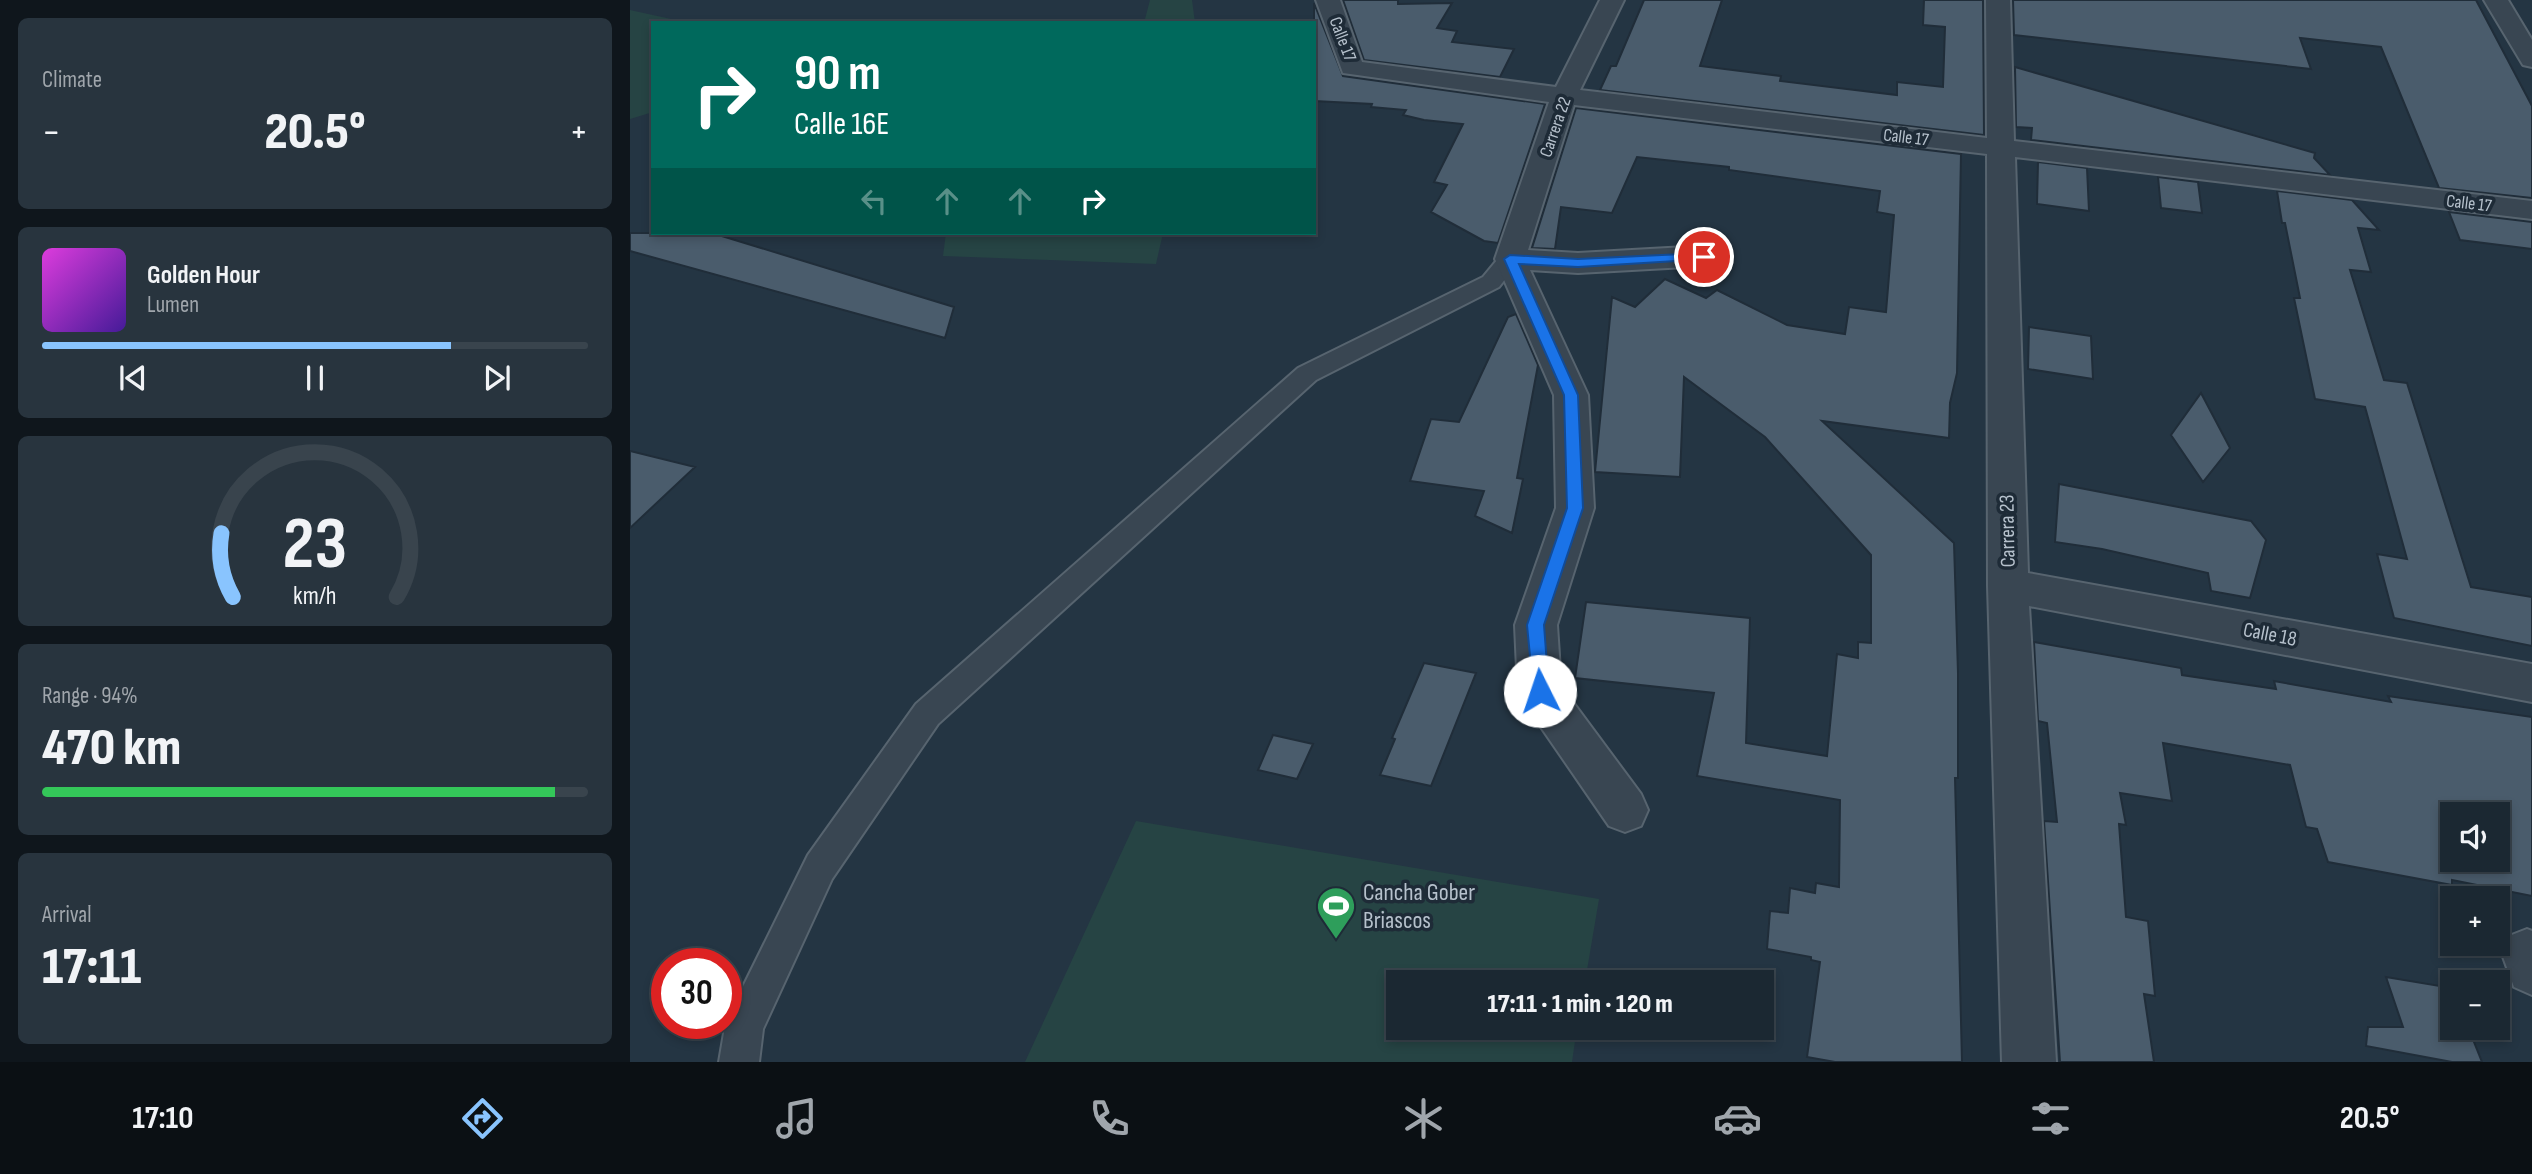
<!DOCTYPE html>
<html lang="en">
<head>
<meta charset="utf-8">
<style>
  body { margin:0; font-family:"Sofia Sans Condensed",sans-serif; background:#28343e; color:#f1f3f6; height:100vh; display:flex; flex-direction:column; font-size:26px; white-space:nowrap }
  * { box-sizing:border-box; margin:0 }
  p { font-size:23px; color:#a0a6ac }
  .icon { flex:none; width:38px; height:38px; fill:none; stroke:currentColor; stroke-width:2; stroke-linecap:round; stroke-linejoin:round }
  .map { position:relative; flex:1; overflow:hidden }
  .drawer { display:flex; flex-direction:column; gap:18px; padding:18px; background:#0f161c; width:630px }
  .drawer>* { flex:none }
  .top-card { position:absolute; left:21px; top:21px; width:665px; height:214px; border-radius:0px; box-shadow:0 4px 10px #0003,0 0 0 2px #39444d; background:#00695c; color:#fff; overflow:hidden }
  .fabs { position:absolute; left:1810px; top:802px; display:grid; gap:14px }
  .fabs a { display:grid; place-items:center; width:70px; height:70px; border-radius:0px; background:#1b2832; box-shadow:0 4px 10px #0003,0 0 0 2px #39444d; font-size:35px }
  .speed { position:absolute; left:21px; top:948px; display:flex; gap:14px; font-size:35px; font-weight:700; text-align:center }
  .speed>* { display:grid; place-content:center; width:91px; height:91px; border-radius:50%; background:#1b2832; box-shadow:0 4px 10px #0003,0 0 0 2px #39444d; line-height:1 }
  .speed .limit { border:10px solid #d22; background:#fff; color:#111 }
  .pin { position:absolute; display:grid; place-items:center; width:60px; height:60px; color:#fff; margin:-30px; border:4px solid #fff; border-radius:50%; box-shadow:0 2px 7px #0007 }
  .me { position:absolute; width:77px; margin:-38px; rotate:356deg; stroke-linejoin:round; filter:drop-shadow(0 0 5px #0008) }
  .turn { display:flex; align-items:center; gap:24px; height:147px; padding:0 28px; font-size:32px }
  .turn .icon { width:91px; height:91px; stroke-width:2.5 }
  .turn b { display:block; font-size:49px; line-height:60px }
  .lanes { display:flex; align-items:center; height:66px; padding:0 28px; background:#0003; justify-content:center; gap:35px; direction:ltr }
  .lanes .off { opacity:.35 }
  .big { font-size:52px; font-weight:800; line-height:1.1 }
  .drawer .card { flex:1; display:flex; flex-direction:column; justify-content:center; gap:10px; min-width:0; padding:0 24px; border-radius:10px; background:#28343e }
  .drawer .dial { align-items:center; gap:0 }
  .dial svg { height:182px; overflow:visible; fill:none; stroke:#39444d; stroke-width:7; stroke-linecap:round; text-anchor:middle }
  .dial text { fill:#f1f3f6; stroke:none }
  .song { display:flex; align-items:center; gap:21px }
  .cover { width:84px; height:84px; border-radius:10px; background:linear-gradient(135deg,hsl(300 70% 55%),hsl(260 70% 35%)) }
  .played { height:7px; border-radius:4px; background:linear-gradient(90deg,#89c4fe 75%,#39444d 75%) }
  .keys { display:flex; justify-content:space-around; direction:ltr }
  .heat { display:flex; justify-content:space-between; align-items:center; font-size:38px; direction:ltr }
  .charge { height:10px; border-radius:5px; background:linear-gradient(90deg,#34c759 94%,#39444d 0) }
  .trip { position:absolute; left:756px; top:970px; width:388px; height:70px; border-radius:0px; background:#1b2832; box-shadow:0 4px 10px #0003,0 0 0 2px #39444d; font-weight:800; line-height:70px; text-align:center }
  .tabs { display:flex; height:112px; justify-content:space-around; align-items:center; background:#0b1014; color:#a0a6ac }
  .tabs .icon { width:49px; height:49px }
  .tabs .on { color:#89c4fe }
  .tabs b { font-size:32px; color:#f1f3f6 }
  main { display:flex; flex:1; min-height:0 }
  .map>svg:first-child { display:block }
  .green { fill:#264444 }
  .building { fill:#4a5c6c; stroke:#202d39; stroke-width:2; fill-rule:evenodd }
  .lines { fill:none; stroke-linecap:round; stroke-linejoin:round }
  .service-casing { stroke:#57646f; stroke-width:4 }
  .minor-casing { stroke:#57646f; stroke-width:4 }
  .service { fill:#394652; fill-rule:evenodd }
  .minor { fill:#394652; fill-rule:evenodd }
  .route { fill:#1a73e8; stroke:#114b97; stroke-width:2 }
  .labels { text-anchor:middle; stroke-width:7; stroke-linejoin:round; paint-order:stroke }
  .far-street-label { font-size:18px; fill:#b6c1cc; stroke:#1e2b37 }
  .street-label { font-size:21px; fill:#b6c1cc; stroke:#1e2b37 }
  .near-poi-label { font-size:24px; fill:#b6c1cc; stroke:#1e2b37; text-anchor:start }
</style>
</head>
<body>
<main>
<section class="drawer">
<div class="card"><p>Climate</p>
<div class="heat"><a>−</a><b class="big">20.5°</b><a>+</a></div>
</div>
<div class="card">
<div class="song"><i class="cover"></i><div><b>Golden Hour</b><p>Lumen</p></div></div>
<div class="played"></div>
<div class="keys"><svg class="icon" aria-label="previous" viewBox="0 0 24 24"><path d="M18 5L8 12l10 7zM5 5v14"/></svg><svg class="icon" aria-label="pause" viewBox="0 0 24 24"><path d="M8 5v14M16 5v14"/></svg><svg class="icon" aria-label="next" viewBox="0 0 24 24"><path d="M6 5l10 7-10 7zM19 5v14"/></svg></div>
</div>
<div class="card dial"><svg viewBox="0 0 100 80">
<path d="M14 69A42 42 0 1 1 86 69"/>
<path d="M14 69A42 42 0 0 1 9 41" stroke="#89c4fe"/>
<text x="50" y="56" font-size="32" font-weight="700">23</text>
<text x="50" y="72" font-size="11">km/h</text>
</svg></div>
<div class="card"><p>Range · 94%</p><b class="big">470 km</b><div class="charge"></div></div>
<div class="card"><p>Arrival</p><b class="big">17:11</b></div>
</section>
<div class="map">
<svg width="1902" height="1062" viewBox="0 0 1902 1062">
  <rect width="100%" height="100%" fill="#243543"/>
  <path class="green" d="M520,0H562L565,23H514Z
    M0,10L59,23H23V112L0,119Z
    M316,233H533L526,264L313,256Z
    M506,821L969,899L955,982H768V1027H947L942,1062H395Z"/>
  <path class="building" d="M713,0H768V4L822,3L807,28L827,31L822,42L884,49L870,77L734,60Z
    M1014,0H1092L1070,66L1151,76L1150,81L1267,95V82L1313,87L1315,27L1293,25L1294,0H1353L1354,135L970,90L981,66H986Z
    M1383,0H1846L1902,106V198L1809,188L1751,47L1670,38L1681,69L1384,35Z
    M684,3L713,76L915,104L868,243L854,241L801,212L817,185L804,182L833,124L794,120L773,115L776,110L741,107L742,104L684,101Z
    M1385,67L1685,153L1684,158L1700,175L1401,140L1402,128L1386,127Z
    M946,108L1331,154L1327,373L1320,403L1319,438L1192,421L1324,543L1328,673V778H1325L1332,1062H1205L1177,1057L1190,962L1181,960V957L1137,949L1140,911L1158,913L1160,888L1185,893L1186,883L1209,887L1210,800L1067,776L1084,693L945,678L956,602L1120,618L1116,743L1197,756L1207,654L1228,658V642L1241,643V555L1135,437L1054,377L1050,477L965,472L982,297L1005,307L1035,279L1076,298L1087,290L1157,325L1215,334L1219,307L1256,312L1264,215L1247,212L1250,191L1099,170V167L1007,157L982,213L931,207L925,249L902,248Z
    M1408,162L1457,168L1459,211L1407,204Z
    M1528,177L1568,182L1572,213L1531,208Z
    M1647,191L1722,200L1749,230L1728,228L1741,272L1720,270L1754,380L1777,383L1841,587L1902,597V646L1764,618L1747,554L1777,559L1735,407L1685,399L1664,298H1670L1655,223H1652Z
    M1819,212L1902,222V249L1830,240Z
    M0,233H82L324,307L315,338L0,251Z
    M886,314L908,365L887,478L893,479L882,533L845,516L854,491L780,481L801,419L829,422L878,317Z
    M1399,327L1461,336L1463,379L1398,369Z
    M1571,393L1600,448L1573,482L1541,435Z
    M0,451L65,467L0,528Z
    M1429,484L1621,521L1636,540L1620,598L1581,591L1578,573L1472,549L1425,542Z
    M1404,642L1551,668L1552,675L1646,689L1644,681L1761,702L1758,696L1902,717V896L1822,880V885L1698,862L1687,829L1676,827L1660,765L1533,743L1542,801L1490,793L1496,825L1489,824L1496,917L1518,921L1525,996L1514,994L1524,1062H1430L1414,821L1427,822L1417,723L1408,721ZM1822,814H1867V859H1822Z
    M794,663L846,673L801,786L750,775L765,739L762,738Z
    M643,735L683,744L667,779L628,770Z
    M1756,977L1822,988V1027H1838L1852,1062H1822L1736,1046L1738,1027H1773Z"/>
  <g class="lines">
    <g class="service-casing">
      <path id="service" d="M880,252L888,254L891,259L869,287L686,380L308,724L202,879L133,1029L129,1062H89L95,1027L100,1013L178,855L286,704L668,368L853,277L872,254Z"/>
    </g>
    <g class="minor-casing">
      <path id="minor" d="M686,0H710L732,62L926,87L970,0H994L950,90L1357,138L1356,0H1380L1384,141L1902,201V219L1385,157L1398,573L1902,664V702L1399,606L1426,1062H1372L1358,586L1357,154L944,105L898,250L948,253L1074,246L1085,249L1089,256L1085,263L1074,266L948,273L900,270L958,395L964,508L927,625L931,686L1011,794L1018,810L1011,826L995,832L979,826L895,704L888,691L885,625L926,508L924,395L865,259L919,102L713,73Z
        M1854,0H1878L1902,40V67L1893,65Z
        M1897,929L1902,931V995L1884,987L1872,954L1879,936Z"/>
    </g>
    <use href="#service" class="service"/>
    <use href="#minor" class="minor"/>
  </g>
  <path class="route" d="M1074,253L1081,257L1079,259L948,267L889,264L948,395L953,508L914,625L919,691L916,697L910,699L904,697L897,625L937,508L934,395L874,259L880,255L948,259Z"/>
  <defs>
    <g id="stadium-pin" transform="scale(2.0125)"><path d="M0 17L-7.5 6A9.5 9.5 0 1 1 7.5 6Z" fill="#2e9e5b" stroke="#1e2b37"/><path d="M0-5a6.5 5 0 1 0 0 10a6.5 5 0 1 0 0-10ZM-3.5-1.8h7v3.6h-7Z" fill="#fff"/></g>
  </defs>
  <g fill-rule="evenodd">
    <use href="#stadium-pin" x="706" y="906"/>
  </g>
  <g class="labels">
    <g class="far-street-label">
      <text transform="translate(713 39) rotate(69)" y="6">Calle 17</text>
      <text transform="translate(925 127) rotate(-71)" y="6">Carrera 22</text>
      <text transform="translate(1276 137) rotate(7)" y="6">Calle 17</text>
      <text transform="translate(1839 203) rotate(7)" y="6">Calle 17</text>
    </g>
    <g class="street-label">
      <text transform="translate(1377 531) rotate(-91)" y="7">Carrera 23</text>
      <text transform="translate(1640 634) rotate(11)" y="7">Calle 18</text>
    </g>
    <g class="near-poi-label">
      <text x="733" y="900">Cancha Gober<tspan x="733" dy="28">Briascos</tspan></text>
    </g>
  </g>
</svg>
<div class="fabs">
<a><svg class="icon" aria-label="sound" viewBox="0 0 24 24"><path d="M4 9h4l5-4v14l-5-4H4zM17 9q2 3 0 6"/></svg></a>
<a>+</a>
<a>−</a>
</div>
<div class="speed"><div class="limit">30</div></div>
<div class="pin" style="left:1074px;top:257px;background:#d93025"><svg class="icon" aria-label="arrive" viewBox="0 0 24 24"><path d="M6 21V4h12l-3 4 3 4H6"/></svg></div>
<svg class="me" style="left:910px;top:691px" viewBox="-20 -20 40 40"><circle r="19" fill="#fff"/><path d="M0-13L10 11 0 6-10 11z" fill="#1a73e8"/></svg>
<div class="trip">17:11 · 1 min · 120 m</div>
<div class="top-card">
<div class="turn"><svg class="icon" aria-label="right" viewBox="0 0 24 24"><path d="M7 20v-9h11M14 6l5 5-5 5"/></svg><div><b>90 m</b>Calle 16E</div></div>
<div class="lanes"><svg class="icon off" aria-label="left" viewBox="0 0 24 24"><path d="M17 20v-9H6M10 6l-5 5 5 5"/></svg><svg class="icon off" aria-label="ahead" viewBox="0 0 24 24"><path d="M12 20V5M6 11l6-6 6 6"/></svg><svg class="icon off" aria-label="ahead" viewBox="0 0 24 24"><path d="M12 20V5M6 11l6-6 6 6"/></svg><svg class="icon" aria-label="right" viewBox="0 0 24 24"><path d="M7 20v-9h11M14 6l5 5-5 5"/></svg></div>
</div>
</div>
</main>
<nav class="tabs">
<b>17:10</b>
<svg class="icon on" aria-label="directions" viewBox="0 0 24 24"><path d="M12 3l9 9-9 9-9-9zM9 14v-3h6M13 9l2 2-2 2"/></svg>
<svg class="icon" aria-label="music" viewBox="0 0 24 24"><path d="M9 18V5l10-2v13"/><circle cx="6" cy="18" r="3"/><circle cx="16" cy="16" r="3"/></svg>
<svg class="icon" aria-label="phone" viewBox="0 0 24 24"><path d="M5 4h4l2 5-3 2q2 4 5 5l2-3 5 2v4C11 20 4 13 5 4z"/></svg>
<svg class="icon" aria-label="climate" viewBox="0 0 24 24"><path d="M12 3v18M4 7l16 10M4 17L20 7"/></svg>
<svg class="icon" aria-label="car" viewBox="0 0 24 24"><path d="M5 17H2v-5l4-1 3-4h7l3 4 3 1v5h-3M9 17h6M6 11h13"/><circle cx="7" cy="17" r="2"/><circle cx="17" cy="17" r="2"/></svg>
<svg class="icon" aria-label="filters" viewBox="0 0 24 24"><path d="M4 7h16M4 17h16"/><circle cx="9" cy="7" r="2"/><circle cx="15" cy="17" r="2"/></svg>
<b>20.5°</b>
</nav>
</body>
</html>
